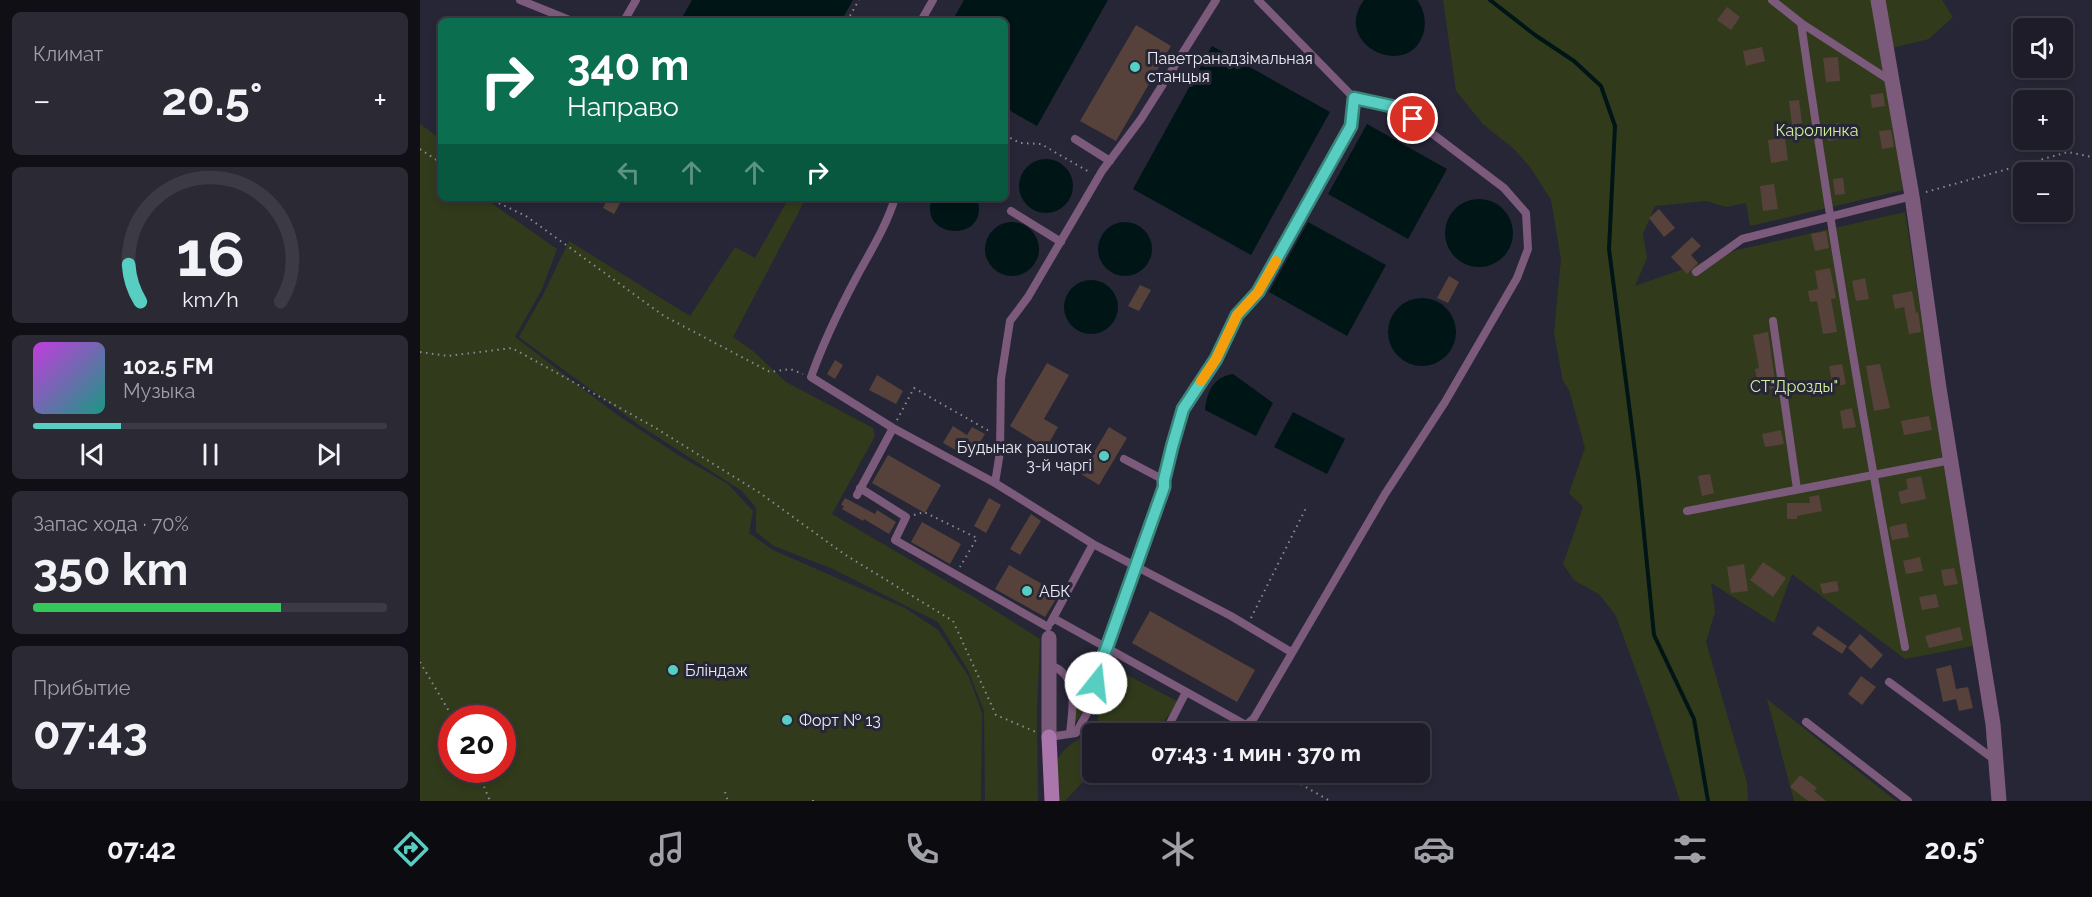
<!DOCTYPE html>
<html lang="ru">
<head>
<meta charset="utf-8">
<style>
  body { margin:0; font-family:Raleway,sans-serif; background:#2a2934; color:#f1f3f6; height:100vh; display:flex; flex-direction:column; font-size:22px; white-space:nowrap }
  * { box-sizing:border-box; margin:0 }
  p { font-size:20px; color:#a0a1a8 }
  .icon { flex:none; width:33px; height:33px; fill:none; stroke:currentColor; stroke-width:2; stroke-linecap:round; stroke-linejoin:round }
  .map { position:relative; flex:1; overflow:hidden }
  .details { display:flex; flex-direction:column; gap:12px; padding:12px; background:#100f16; width:420px }
  .details>* { flex:none }
  .top-card { position:absolute; left:18px; top:18px; width:570px; height:183px; border-radius:9px; box-shadow:0 3px 9px #0003,0 0 0 2px #3b3a45; background:#0b6e4f; color:#fff; overflow:hidden }
  .tools { position:absolute; left:1593px; top:18px; display:grid; gap:12px }
  .tools a { display:grid; place-items:center; width:60px; height:60px; border-radius:9px; background:#1d1c28; box-shadow:0 3px 9px #0003,0 0 0 2px #3b3a45; font-size:30px }
  .speed { position:absolute; left:18px; top:705px; display:flex; gap:12px; font-size:30px; font-weight:700; text-align:center }
  .speed>* { display:grid; place-content:center; width:78px; height:78px; border-radius:50%; background:#1d1c28; box-shadow:0 3px 9px #0003,0 0 0 2px #3b3a45; line-height:1 }
  .speed .limit { border:9px solid #d22; background:#fff; color:#111 }
  .pin { position:absolute; display:grid; place-items:center; width:51px; height:51px; color:#fff; margin:-26px; border:3px solid #fff; border-radius:50%; box-shadow:0 2px 6px #0007 }
  .me { position:absolute; width:66px; margin:-33px; rotate:16deg; stroke-linejoin:round; filter:drop-shadow(0 0 4px #0008) }
  .turn { display:flex; align-items:center; gap:21px; height:126px; padding:0 30px; font-size:27px }
  .turn .icon { width:78px; height:78px; stroke-width:2.5 }
  .turn b { display:block; font-size:42px; line-height:51px }
  .lanes { display:flex; align-items:center; height:57px; padding:0 30px; background:#0003; justify-content:center; gap:30px; direction:ltr }
  .lanes .off { opacity:.35 }
  .big { font-size:45px; font-weight:700; line-height:1.1 }
  .details .card { flex:1; display:flex; flex-direction:column; justify-content:center; gap:9px; min-width:0; padding:0 21px; border-radius:9px; background:#2a2934 }
  .details .dial { align-items:center; gap:0 }
  .dial svg { height:156px; overflow:visible; fill:none; stroke:#3b3a45; stroke-width:7; stroke-linecap:round; text-anchor:middle }
  .dial text { fill:#f1f3f6; stroke:none }
  .song { display:flex; align-items:center; gap:18px }
  .cover { width:72px; height:72px; border-radius:9px; background:linear-gradient(135deg,hsl(290 70% 55%),hsl(170 70% 35%)) }
  .played { height:6px; border-radius:3px; background:linear-gradient(90deg,#57cec1 25%,#3b3a45 25%) }
  .keys { display:flex; justify-content:space-around; direction:ltr }
  .heat { display:flex; justify-content:space-between; align-items:center; font-size:33px; direction:ltr }
  .charge { height:9px; border-radius:4px; background:linear-gradient(90deg,#34c759 70%,#3b3a45 0) }
  .trip { position:absolute; left:662px; top:723px; width:348px; height:60px; border-radius:9px; background:#1d1c28; box-shadow:0 3px 9px #0003,0 0 0 2px #3b3a45; font-weight:700; line-height:60px; text-align:center }
  .menu { display:flex; height:96px; justify-content:space-around; align-items:center; background:#0c0b10; color:#a0a1a8 }
  .menu .icon { width:42px; height:42px }
  .menu .current { color:#57cec1 }
  .menu b { font-size:27px; color:#f1f3f6 }
  main { display:flex; flex:1; min-height:0 }
  .map>svg:first-child { display:block }
  .green { fill:#313b1b; fill-rule:evenodd }
  .water { fill:#001516 }
  .lines { fill:none; stroke-linecap:round; stroke-linejoin:round }
  .stream { stroke:#001516; stroke-width:4 }
  .building { fill:#56423b }
  .path { stroke:#8b8a97; stroke-width:2; stroke-dasharray:1.5 4.5; stroke-linecap:butt }
  .lane { stroke:#7c5a7b; stroke-width:8 }
  .street { stroke:#7c5a7b; stroke-width:15 }
  .secondary { stroke:#ab76ab; stroke-width:15 }
  .route-casing { stroke:#39867d; stroke-width:15 }
  .route { stroke:#57cec1; stroke-width:10 }
  .slow { stroke:#f59e0b; stroke-width:10 }
  .poi-dot { fill:#57cec1; stroke:#272636; stroke-width:2 }
  .labels { text-anchor:middle; stroke-width:6; stroke-linejoin:round; paint-order:stroke }
  .poi-label { font-size:16px; fill:#ebebf6; stroke:#272636; text-anchor:start }
  .park-label { font-size:16px; fill:#d1f099; stroke:#272636 }
</style>
</head>
<body>
<main>
<section class="details">
<div class="card"><p>Климат</p>
<div class="heat"><a>−</a><b class="big">20.5°</b><a>+</a></div>
</div>
<div class="card dial"><svg viewBox="0 0 100 80">
<path d="M14 69A42 42 0 1 1 86 69"/>
<path d="M14 69A42 42 0 0 1 8 50" stroke="#57cec1"/>
<text x="50" y="56" font-size="32" font-weight="700">16</text>
<text x="50" y="72" font-size="11">km/h</text>
</svg></div>
<div class="card">
<div class="song"><i class="cover"></i><div><b>102.5 FM</b><p>Музыка</p></div></div>
<div class="played"></div>
<div class="keys"><svg class="icon" aria-label="previous" viewBox="0 0 24 24"><path d="M18 5L8 12l10 7zM5 5v14"/></svg><svg class="icon" aria-label="pause" viewBox="0 0 24 24"><path d="M8 5v14M16 5v14"/></svg><svg class="icon" aria-label="next" viewBox="0 0 24 24"><path d="M6 5l10 7-10 7zM19 5v14"/></svg></div>
</div>
<div class="card"><p>Запас хода · 70%</p><b class="big">350 km</b><div class="charge"></div></div>
<div class="card"><p>Прибытие</p><b class="big">07:43</b></div>
</section>
<div class="map">
<svg width="1672" height="801" viewBox="0 0 1672 801">
  <rect width="100%" height="100%" fill="#272636"/>
  <path class="green" d="M1023,0H1522L1533,17L1509,39L1459,51L1468,86L1483,190L1330,226L1326,203L1306,207L1286,201L1235,206L1223,234L1227,258L1215,286L1317,250L1485,212L1553,646L1485,659L1372,574L1354,623L1291,583L1295,612L1286,642L1327,783L1328,801H1260L1231,712L1196,616L1180,595L1154,580L1143,564L1163,507L1149,493L1165,448L1149,390L1143,381L1134,333L1141,259L1131,200L1110,167L1095,150L1063,124L1036,91Z
    M0,124L21,139V198H64L137,249L122,289L95,337L196,414L258,455L308,484L333,511L329,533L353,550L485,608L518,630L549,677L562,713L561,801H0ZM32,718H82V770H32Z
    M369,198H386L313,337L333,351L366,382L453,428L455,436L412,514L555,598L620,639L617,710L618,801H565L564,711L548,670L518,622L413,569L354,546L336,532V508L322,491L219,425L99,337L124,293L149,241L270,316L315,247L335,258Z
    M662,655L675,661L667,705L655,723Z
    M686,664L757,701C753,713 738,731 724,733C715,735 687,728 677,726Z
    M1347,699L1476,801H1374Z
    M661,738L672,739V772L645,801H637C636,767 628,757 661,738Z"/>
  <path class="water" d="M272,0H433L421,21H260Z
    M544,0H688L617,126L585,108V21H532Z
    M944,0H997C1004,9 1006,20 1004,31C992,82 910,46 944,0Z
    M792,46L910,112L831,255L713,189Z
    M947,124L1027,169L988,239L908,194Z
    M599 186a27 27 0 1 1 54 0a27 27 0 1 1-54 0Z
    M512,198H557C572,243 497,241 512,198Z
    M1025 233a34 34 0 1 1 68 0a34 34 0 1 1-68 0Z
    M888,222L966,265L927,336L849,292Z
    M678 249a27 27 0 1 1 54 0a27 27 0 1 1-54 0Z
    M565 249a27 27 0 1 1 54 0a27 27 0 1 1-54 0Z
    M644 307a27 27 0 1 1 54 0a27 27 0 1 1-54 0Z
    M968 332a34 34 0 1 1 68 0a34 34 0 1 1-68 0Z
    M813,374L853,403L836,436L785,410C787,392 793,377 813,374Z
    M873,412L925,439L907,474L854,447Z"/>
  <g class="lines">
    <path class="stream" d="M1070,0L1115,35L1154,61L1181,86L1195,126L1189,249L1219,483L1234,635L1274,719L1288,801"/>
  </g>
  <path class="building" d="M1307,7L1320,17L1311,30L1297,20Z
    M716,25L751,46L696,141L660,121Z
    M1342,47L1345,61L1326,66L1323,51Z
    M1418,57L1420,81L1406,82L1403,58Z
    M1463,93L1465,106L1452,108L1450,95Z
    M1379,100L1382,123L1372,125L1369,101Z
    M1419,123L1422,138L1408,141L1405,126Z
    M1471,130L1474,147L1462,149L1459,131Z
    M1365,138L1368,160L1351,163L1348,140Z
    M1423,178L1425,194L1415,195L1413,179Z
    M1354,184L1358,209L1343,211L1340,186Z
    M188,198H203L194,214L183,208Z
    M1239,209L1255,228L1244,237L1229,218Z
    M1406,231L1409,248L1395,251L1391,234Z
    M1272,237L1281,246L1271,255L1278,263L1267,274L1251,257Z
    M1410,268L1416,298L1411,299L1417,332L1403,334L1397,301L1390,302L1388,291L1398,289L1395,271Z
    M1029,276L1039,282L1028,303L1017,298Z
    M1445,278L1449,299L1436,301L1432,281Z
    M720,285L731,290L719,311L708,306Z
    M1492,291L1496,313L1498,312L1501,332L1489,334L1484,307L1475,309L1472,295Z
    M1348,332L1356,388L1339,391L1335,369L1339,368L1333,335Z
    M415,360L423,365L415,379L407,374Z
    M627,363L649,375L624,419L638,427L626,448L590,426Z
    M1422,364L1426,384L1413,387L1409,366Z
    M1460,364L1470,408L1454,411L1446,366Z
    M457,375L483,391L476,404L449,390Z
    M1432,408L1436,427L1423,429L1420,411Z
    M1509,416L1512,430L1484,435L1481,421Z
    M533,426L547,435L552,427L565,434L550,458L523,443Z
    M689,427L707,438L679,485L661,474Z
    M1361,430L1364,444L1345,447L1342,434Z
    M468,455L521,485L505,513L452,483Z
    M1290,474L1294,493L1282,496L1278,476Z
    M1501,476L1506,499L1481,504L1478,492L1488,489L1486,479Z
    M1399,495L1402,511L1377,516V519H1367V503H1390L1389,497Z
    M425,498L455,514L457,510L476,522L469,534L444,519L443,521L422,509L424,506L421,505Z
    M569,498L581,505L566,533L554,526Z
    M611,514L621,521L600,555L590,549Z
    M502,522L541,544L530,564L491,542Z
    M1486,523L1489,537L1472,540L1469,527Z
    M1500,557L1503,571L1486,574L1483,561Z
    M1343,562L1366,578L1353,597L1330,580Z
    M1324,564L1328,591L1311,593L1307,567Z
    M589,565L639,594L625,617L575,589Z
    M1534,568L1538,584L1524,586L1521,570Z
    M1417,581L1419,591L1403,594L1400,584Z
    M1516,594L1519,607L1502,610L1499,597Z
    M730,611L835,670L817,702L712,643Z
    M1398,626L1427,646L1422,654L1392,634Z
    M1540,627L1543,640L1509,648L1505,636Z
    M1440,634L1463,655L1451,669L1428,648Z
    M1531,665L1536,689L1548,687L1553,708L1539,711L1536,699L1523,702L1516,669Z
    M1441,676L1456,687L1442,705L1428,694Z
    M1380,775L1397,788L1394,791L1406,801H1388L1370,787Z"/>
  <g class="lines">
    <path class="path" d="M427,21L439,0
      M585,135L600,143L621,144L671,173
      M0,149L21,163
      M1506,192L1648,152L1672,157
      M68,198L106,216L244,316L350,372L370,369L383,374
      M0,352L28,356L92,348L234,427L340,493L424,554L533,621L576,715L616,732
      M477,420L494,388L569,431
      M494,515L504,512L557,538L540,567
      M831,618L886,508
      M0,662L33,718
      M758,726L781,734
      M735,734L743,728
      M57,770L70,801
      M860,772L910,801
      M305,792L308,801
      M393,800V801"/>
    <path class="lane" d="M100,0L152,21
      M1352,0L1381,23L1471,81
      M204,21L216,0
      M501,21L513,0
      M1381,23C1411,232 1446,439 1485,647
      M655,139L690,161
      M475,198C466,227 450,252 436,278C419,310 403,343 391,377L473,428L575,483L673,544L811,616L871,652
      M591,211L641,242
      M1276,272L1322,239L1492,196
      M1353,321L1377,489
      M744,480L756,430L763,409L796,359L817,315L839,292L931,126L934,98
      M575,483L580,452L581,379L590,321L608,297L682,171L721,119L796,0
      M440,488L486,517L475,540L628,627
      M437,495L473,428
      M1267,511L1531,460
      M633,618L826,725L834,718L965,494L1025,402L1097,278L1108,249L1106,213L1084,188L993,119L971,106L934,98L838,0
      M631,622L673,544
      M630,665C661,676 652,708 650,734
      M1469,682L1575,760
      M1386,722L1488,801
      M750,723L766,692
      M629,737L656,733L671,706L681,661L687,647L744,487V480L704,459"/>
    <path class="street" d="M1458,0L1492,196L1519,388L1573,724L1579,801
      M629,737V638"/>
    <path class="secondary" d="M629,737L632,801"/>
  </g>
  <g class="lines">
    <g class="route-casing">
      <path id="route" d="M676,683L681,661L687,647L744,487V480L752,447L763,409L796,359L817,315L838,292L931,126L934,98L971,106L993,119"/>
    </g>
    <use href="#route" class="route"/>
    <path class="slow" d="M781,381L796,359L817,315L838,292L856,261"/>
  </g>
  <g class="poi-dot">
    <circle cx="715" cy="67" r="6"/>
    <circle cx="684" cy="456" r="6"/>
    <circle cx="607" cy="591" r="6"/>
    <circle cx="253" cy="670" r="6"/>
    <circle cx="367" cy="720" r="6"/>
  </g>
  <g class="labels">
    <g class="poi-label">
      <text x="727" y="64">Паветранадзімальная<tspan x="727" dy="18">станцыя</tspan></text>
      <text x="672" y="453" text-anchor="end">Будынак рашотак<tspan x="672" dy="18">3-й чаргі</tspan></text>
      <text x="619" y="597">АБК</text>
      <text x="265" y="676">Бліндаж</text>
      <text x="379" y="726">Форт № 13</text>
    </g>
    <g class="park-label">
      <text x="1397" y="136">Каролинка</text>
      <text x="1374" y="392">СТ"Дрозды"</text>
    </g>
  </g>
</svg>
<div class="tools">
<a><svg class="icon" aria-label="sound" viewBox="0 0 24 24"><path d="M4 9h4l5-4v14l-5-4H4zM17 9q2 3 0 6"/></svg></a>
<a>+</a>
<a>−</a>
</div>
<div class="speed"><div class="limit">20</div></div>
<div class="pin" style="left:993px;top:119px;background:#d93025"><svg class="icon" aria-label="arrive" viewBox="0 0 24 24"><path d="M6 21V4h12l-3 4 3 4H6"/></svg></div>
<svg class="me" style="left:676px;top:683px" viewBox="-20 -20 40 40"><circle r="19" fill="#fff"/><path d="M0-13L10 11 0 6-10 11z" fill="#57cec1"/></svg>
<div class="trip">07:43 · 1 мин · 370 m</div>
<div class="top-card">
<div class="turn"><svg class="icon" aria-label="right" viewBox="0 0 24 24"><path d="M7 20v-9h11M14 6l5 5-5 5"/></svg><div><b>340 m</b>Направо</div></div>
<div class="lanes"><svg class="icon off" aria-label="left" viewBox="0 0 24 24"><path d="M17 20v-9H6M10 6l-5 5 5 5"/></svg><svg class="icon off" aria-label="ahead" viewBox="0 0 24 24"><path d="M12 20V5M6 11l6-6 6 6"/></svg><svg class="icon off" aria-label="ahead" viewBox="0 0 24 24"><path d="M12 20V5M6 11l6-6 6 6"/></svg><svg class="icon" aria-label="right" viewBox="0 0 24 24"><path d="M7 20v-9h11M14 6l5 5-5 5"/></svg></div>
</div>
</div>
</main>
<nav class="menu">
<b>07:42</b>
<svg class="icon current" aria-label="directions" viewBox="0 0 24 24"><path d="M12 3l9 9-9 9-9-9zM9 14v-3h6M13 9l2 2-2 2"/></svg>
<svg class="icon" aria-label="music" viewBox="0 0 24 24"><path d="M9 18V5l10-2v13"/><circle cx="6" cy="18" r="3"/><circle cx="16" cy="16" r="3"/></svg>
<svg class="icon" aria-label="phone" viewBox="0 0 24 24"><path d="M5 4h4l2 5-3 2q2 4 5 5l2-3 5 2v4C11 20 4 13 5 4z"/></svg>
<svg class="icon" aria-label="climate" viewBox="0 0 24 24"><path d="M12 3v18M4 7l16 10M4 17L20 7"/></svg>
<svg class="icon" aria-label="car" viewBox="0 0 24 24"><path d="M5 17H2v-5l4-1 3-4h7l3 4 3 1v5h-3M9 17h6M6 11h13"/><circle cx="7" cy="17" r="2"/><circle cx="17" cy="17" r="2"/></svg>
<svg class="icon" aria-label="filters" viewBox="0 0 24 24"><path d="M4 7h16M4 17h16"/><circle cx="9" cy="7" r="2"/><circle cx="15" cy="17" r="2"/></svg>
<b>20.5°</b>
</nav>
</body>
</html>
